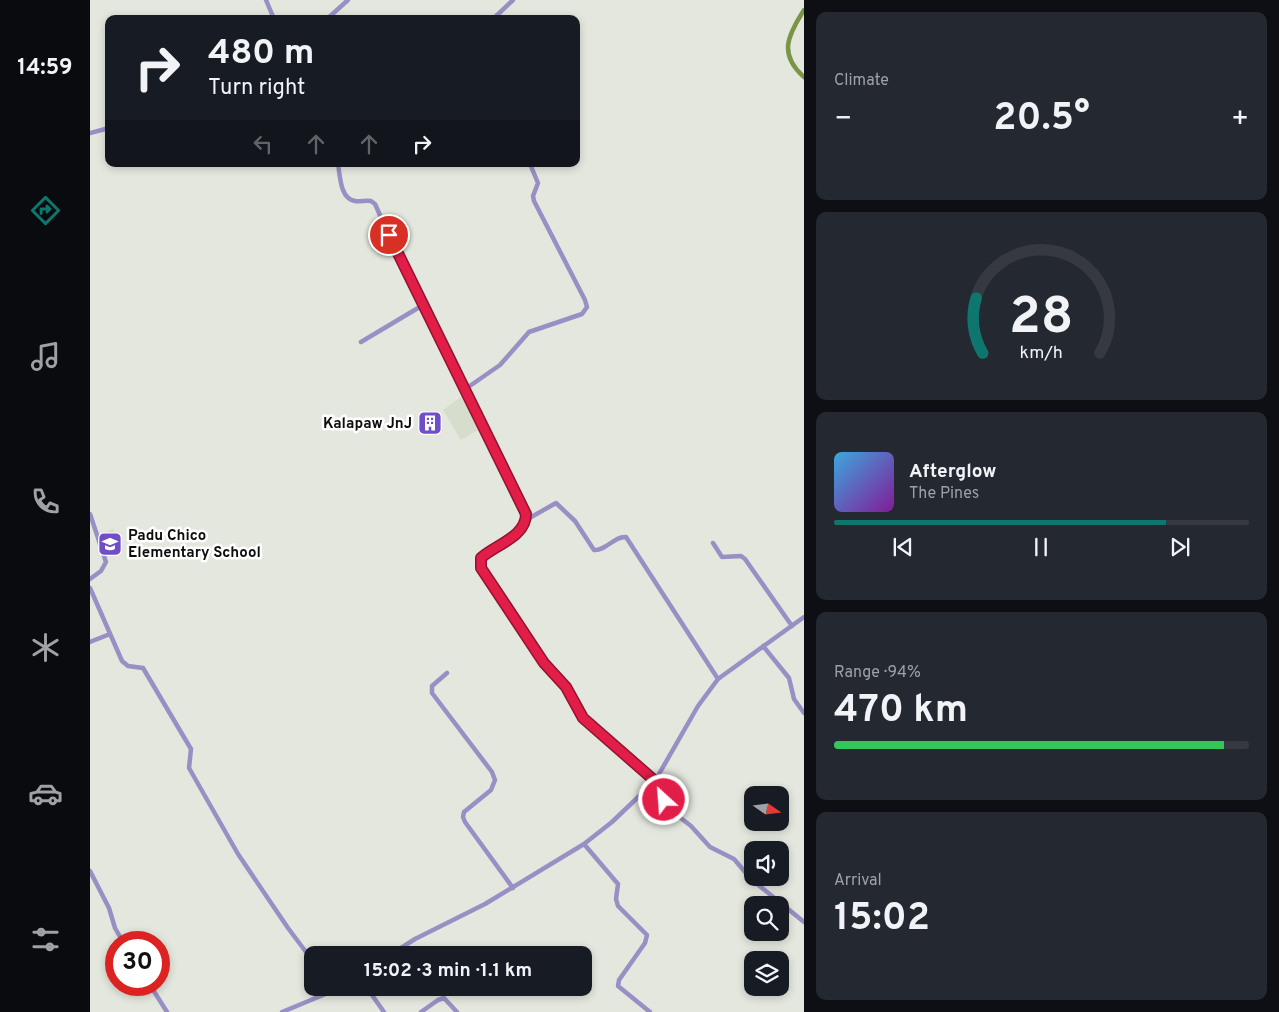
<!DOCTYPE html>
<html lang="en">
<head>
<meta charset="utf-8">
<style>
  body { margin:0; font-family:Overpass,sans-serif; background:#242831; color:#f1f3f6; height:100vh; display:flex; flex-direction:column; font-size:19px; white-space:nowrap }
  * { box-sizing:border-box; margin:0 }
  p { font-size:16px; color:#9ea1a6 }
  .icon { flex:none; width:28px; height:28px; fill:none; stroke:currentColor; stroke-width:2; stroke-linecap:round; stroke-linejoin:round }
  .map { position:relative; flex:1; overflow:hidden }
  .sheet { display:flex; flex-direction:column; gap:12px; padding:12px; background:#0d0f14; width:475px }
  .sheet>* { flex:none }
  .banner { position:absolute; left:15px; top:15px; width:475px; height:152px; border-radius:10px; box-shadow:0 2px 8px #0003; background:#171b24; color:#f1f3f6; overflow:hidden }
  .needle { width:32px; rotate:104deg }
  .fabs { position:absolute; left:654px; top:786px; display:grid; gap:10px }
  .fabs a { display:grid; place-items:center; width:45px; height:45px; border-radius:10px; background:#171b24; box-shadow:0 2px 8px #0003; font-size:25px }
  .speed { position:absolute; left:15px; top:931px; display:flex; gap:10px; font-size:25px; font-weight:700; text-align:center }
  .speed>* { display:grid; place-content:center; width:65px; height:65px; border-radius:50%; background:#171b24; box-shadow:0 2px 8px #0003; line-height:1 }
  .speed .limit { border:8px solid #d22; background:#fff; color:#111 }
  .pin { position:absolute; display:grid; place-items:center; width:42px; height:42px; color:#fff; margin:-21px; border:2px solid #fff; border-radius:50%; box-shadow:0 1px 5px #0007 }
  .me { position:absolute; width:55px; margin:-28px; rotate:334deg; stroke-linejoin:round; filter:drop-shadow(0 0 4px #0008) }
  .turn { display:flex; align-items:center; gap:18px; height:105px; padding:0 20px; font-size:22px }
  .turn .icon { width:65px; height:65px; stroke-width:2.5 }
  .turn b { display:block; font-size:35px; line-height:42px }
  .lanes { display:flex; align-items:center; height:48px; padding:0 20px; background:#0003; justify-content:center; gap:25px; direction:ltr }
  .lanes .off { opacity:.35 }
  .big { font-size:38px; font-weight:700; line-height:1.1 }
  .sheet .card { flex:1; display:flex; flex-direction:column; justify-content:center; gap:8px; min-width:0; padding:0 18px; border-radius:10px; background:#242831 }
  .sheet .dial { align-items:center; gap:0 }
  .dial svg { height:130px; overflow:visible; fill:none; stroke:#363941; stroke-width:7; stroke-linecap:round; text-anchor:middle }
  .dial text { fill:#f1f3f6; stroke:none }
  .song { display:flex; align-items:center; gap:15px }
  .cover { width:60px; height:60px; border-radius:8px; background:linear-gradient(135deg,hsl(200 70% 55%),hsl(290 70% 35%)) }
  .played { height:5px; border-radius:2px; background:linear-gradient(90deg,#0f766e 80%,#363941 80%) }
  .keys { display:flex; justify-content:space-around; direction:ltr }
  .heat { display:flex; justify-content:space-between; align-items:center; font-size:28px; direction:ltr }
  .charge { height:8px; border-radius:4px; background:linear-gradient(90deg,#34c759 94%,#363941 0) }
  .trip { position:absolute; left:214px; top:946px; width:288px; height:50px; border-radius:10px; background:#171b24; box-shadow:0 2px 8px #0003; font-weight:700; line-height:50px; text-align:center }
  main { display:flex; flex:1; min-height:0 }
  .dock { display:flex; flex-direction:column; width:90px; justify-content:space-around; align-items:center; background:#090b0e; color:#9ea1a6 }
  .dock .icon { width:35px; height:35px }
  .dock .on { color:#0f766e }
  .dock b { font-size:22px; color:#f1f3f6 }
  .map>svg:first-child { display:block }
  .built { fill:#d6ddcc }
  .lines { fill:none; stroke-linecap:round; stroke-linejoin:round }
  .canal { stroke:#7a9545; stroke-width:4.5 }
  .minor { stroke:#988fc4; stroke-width:4.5 }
  .route-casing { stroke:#92132f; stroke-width:12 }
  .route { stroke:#e11d48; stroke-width:9 }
  .labels { text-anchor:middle; stroke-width:5; stroke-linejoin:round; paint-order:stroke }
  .poi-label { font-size:15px; font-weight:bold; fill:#0c0e0a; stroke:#fff; text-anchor:end }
</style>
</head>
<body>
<main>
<nav class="dock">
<b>14:59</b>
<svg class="icon on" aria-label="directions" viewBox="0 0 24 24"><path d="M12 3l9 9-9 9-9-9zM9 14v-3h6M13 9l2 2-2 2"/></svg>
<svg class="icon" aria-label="music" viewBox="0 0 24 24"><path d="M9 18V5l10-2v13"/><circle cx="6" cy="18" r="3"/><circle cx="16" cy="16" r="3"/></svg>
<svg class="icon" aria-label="phone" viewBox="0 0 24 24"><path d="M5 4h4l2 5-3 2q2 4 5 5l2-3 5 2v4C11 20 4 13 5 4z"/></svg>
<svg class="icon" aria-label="climate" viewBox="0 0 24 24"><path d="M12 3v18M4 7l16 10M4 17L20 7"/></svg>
<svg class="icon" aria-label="car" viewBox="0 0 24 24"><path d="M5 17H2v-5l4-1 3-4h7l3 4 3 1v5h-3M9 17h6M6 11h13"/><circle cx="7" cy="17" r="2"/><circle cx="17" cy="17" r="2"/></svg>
<svg class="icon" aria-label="filters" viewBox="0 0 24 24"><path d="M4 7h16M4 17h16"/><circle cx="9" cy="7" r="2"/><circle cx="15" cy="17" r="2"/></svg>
</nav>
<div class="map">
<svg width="714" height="1012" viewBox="0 0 714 1012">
  <rect width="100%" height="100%" fill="#e3e7dd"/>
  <path class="built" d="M372,396L391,428L371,440L353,410Z
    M23,529L31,552L16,557L9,535Z"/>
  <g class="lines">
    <path class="canal" d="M714,10C698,35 688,54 714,77"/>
    <path class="minor" d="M176,0L184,19
      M237,19L258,0
      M403,19L423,0
      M0,133L19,128
      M248,164C250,175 250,199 265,201C270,202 276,200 281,201L285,204L306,251L315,266L374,390L433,507L436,520L428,532L391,558L390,562L394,575L454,663L475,687L493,718L565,781
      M271,342L333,305
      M374,390L410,365L439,332L492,314L497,307L495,300L444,201L443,196L448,183L440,164
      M0,514L16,562L11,571L0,579
      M436,520L466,503L485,521L504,550C516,551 524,536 536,537L628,679
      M623,543L632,557L651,556L655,559L702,626
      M0,588L32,661L38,666L53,668L101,749L99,768L148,854L198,928L222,960
      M0,642L20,634
      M673,646L699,678L704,699L714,713
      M357,673L342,686V693L402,772L405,780L401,790L374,812L373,817L375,822L423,888
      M561,785L583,812L601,826L620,847L644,859L661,879L714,922
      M494,844L528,884L526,899L528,906L557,935L555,943L529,980L528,986L560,1012
      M0,871L19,908L25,928L33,942
      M300,955L325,939L395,904L494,844L522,822L565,781L608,706L628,679L714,617
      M60,985L77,1012
      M277,988L294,1012
      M192,1012L250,988
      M331,1012L348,1000L354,998L367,1012"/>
  </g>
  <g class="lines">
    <g class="route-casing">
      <path id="route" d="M299,235L436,514C436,537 405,545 391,558V568L454,663L476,687L493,718L565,781L561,785L574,800"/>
    </g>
    <use href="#route" class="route"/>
  </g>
  <defs>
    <g id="building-square" transform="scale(1.25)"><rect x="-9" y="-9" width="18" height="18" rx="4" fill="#704ec7" stroke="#fff"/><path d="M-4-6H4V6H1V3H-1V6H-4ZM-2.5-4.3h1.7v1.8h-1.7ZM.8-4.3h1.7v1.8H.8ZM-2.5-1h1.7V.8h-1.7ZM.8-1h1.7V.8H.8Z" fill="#fff"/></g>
    <g id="school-square" transform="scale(1.25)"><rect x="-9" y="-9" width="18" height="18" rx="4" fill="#704ec7" stroke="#fff"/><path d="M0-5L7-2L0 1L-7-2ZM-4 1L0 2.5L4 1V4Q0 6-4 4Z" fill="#fff"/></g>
  </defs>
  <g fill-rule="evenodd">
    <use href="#building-square" x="340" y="423"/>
    <use href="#school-square" x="20" y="544"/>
  </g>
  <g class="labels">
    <g class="poi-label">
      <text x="322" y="428">Kalapaw JnJ</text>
      <text x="38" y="540" text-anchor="start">Padu Chico<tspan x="38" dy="17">Elementary School</tspan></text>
    </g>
  </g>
</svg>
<div class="fabs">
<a><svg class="needle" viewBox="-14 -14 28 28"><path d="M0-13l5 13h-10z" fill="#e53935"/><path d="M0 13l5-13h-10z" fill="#9ea1a6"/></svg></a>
<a><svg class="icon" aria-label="sound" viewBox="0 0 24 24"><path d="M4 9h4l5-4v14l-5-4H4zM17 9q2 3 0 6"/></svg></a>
<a><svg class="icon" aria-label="search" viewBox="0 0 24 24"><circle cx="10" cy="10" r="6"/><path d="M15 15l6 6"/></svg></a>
<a><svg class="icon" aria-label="layers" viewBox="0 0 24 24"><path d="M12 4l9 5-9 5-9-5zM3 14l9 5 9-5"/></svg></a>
</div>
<div class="speed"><div class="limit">30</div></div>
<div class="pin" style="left:299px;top:235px;background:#d93025"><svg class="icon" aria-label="arrive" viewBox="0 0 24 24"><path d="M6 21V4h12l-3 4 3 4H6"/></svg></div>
<svg class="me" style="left:574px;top:800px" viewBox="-20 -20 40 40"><circle r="17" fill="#e11d48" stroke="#fff" stroke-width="3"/><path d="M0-11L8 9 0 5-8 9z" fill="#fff"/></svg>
<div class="trip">15:02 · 3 min · 1.1 km</div>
<div class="banner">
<div class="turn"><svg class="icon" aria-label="right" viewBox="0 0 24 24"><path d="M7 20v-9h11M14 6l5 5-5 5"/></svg><div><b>480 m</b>Turn right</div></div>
<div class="lanes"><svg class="icon off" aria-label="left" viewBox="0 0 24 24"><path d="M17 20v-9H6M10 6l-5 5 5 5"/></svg><svg class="icon off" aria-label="ahead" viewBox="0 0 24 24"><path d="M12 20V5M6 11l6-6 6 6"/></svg><svg class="icon off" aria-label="ahead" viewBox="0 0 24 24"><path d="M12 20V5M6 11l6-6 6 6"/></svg><svg class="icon" aria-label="right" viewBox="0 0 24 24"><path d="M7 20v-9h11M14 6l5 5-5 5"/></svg></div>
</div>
</div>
<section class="sheet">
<div class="card"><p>Climate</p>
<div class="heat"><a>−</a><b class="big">20.5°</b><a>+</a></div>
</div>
<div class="card dial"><svg viewBox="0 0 100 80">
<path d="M14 69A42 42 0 1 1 86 69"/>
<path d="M14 69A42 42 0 0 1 10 35" stroke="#0f766e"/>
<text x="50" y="56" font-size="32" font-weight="700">28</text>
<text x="50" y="72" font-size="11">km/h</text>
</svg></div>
<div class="card">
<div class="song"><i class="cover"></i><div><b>Afterglow</b><p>The Pines</p></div></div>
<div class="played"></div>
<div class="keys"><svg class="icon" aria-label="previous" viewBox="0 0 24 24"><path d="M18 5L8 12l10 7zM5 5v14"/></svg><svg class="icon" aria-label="pause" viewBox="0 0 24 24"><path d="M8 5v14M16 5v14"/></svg><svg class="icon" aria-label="next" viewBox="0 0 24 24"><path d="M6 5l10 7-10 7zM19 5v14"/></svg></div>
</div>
<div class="card"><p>Range · 94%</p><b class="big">470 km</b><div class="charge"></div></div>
<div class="card"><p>Arrival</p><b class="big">15:02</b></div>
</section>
</main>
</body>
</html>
